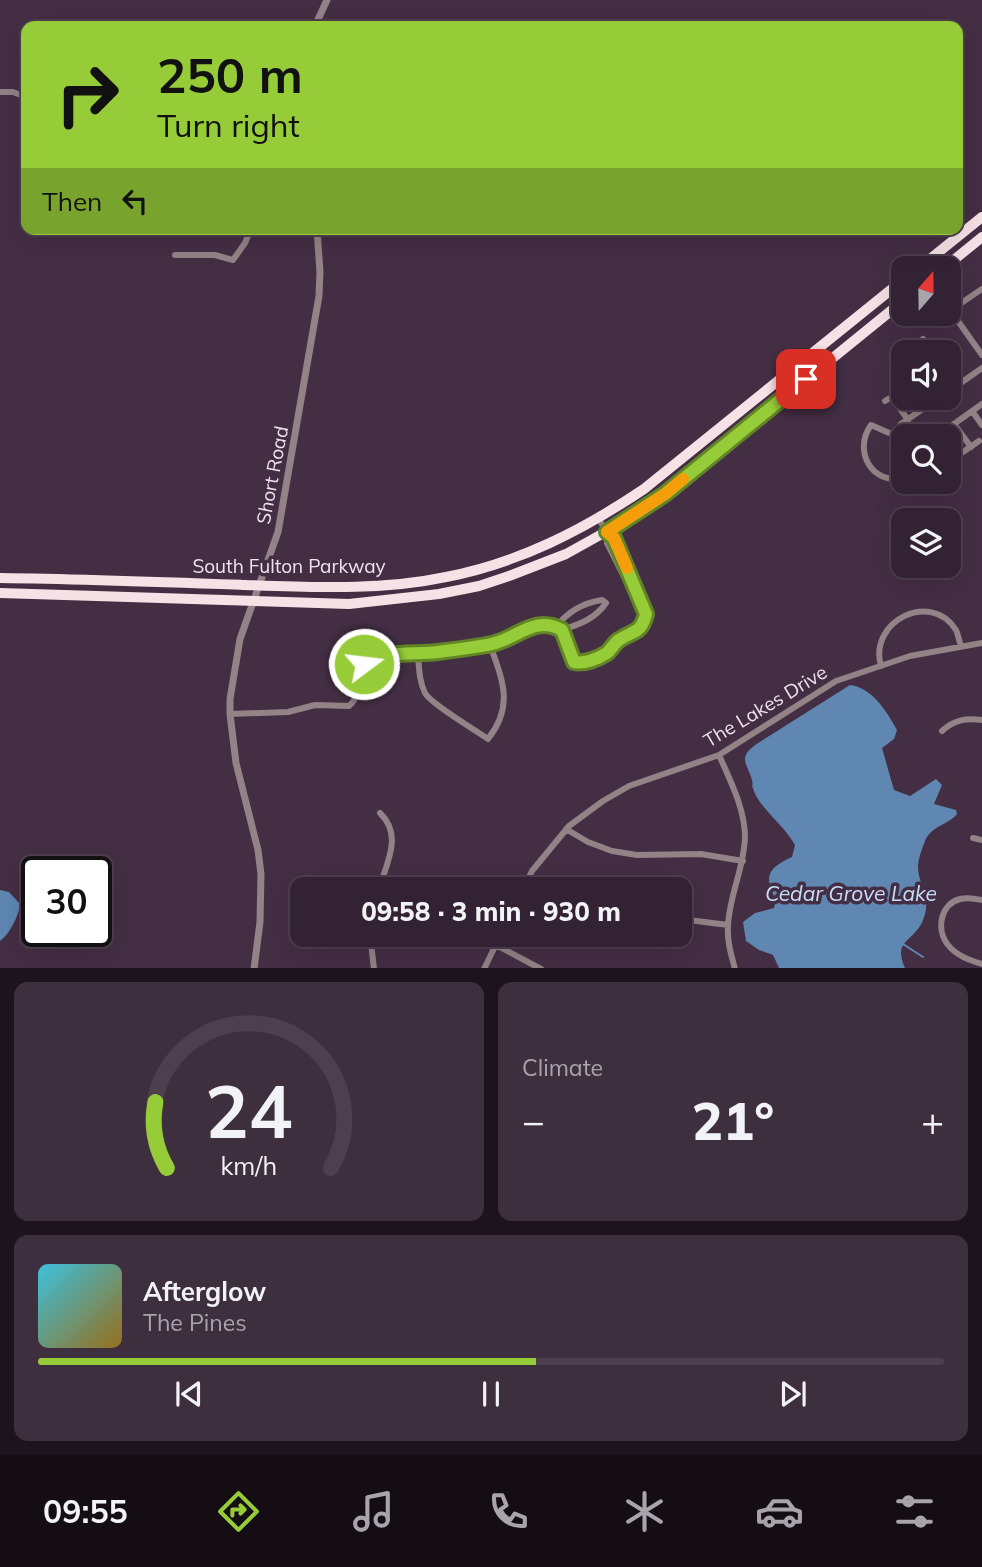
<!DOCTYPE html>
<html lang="en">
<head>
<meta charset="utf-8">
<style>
  body { margin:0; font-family:Mulish,sans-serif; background:#3e2f3f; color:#f1f3f6; height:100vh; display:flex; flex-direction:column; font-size:26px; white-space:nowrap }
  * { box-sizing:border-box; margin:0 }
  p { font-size:23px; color:#a9a4ac }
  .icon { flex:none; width:38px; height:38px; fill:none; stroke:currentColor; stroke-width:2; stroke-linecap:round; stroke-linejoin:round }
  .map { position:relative; height:968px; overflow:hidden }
  .details { display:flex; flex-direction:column; gap:14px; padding:14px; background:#1c131c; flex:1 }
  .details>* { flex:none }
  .hud { position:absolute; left:21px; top:21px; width:942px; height:214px; border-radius:14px; box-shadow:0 7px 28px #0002,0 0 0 2px #4e3f4e; background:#97cc39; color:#111; overflow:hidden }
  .needle { width:46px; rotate:20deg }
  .buttons { position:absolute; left:891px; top:256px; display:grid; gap:14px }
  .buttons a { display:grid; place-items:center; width:70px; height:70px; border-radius:14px; background:#323; box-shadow:0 7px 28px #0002,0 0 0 2px #4e3f4e; font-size:35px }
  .speed { position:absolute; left:21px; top:856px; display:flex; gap:14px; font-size:35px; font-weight:700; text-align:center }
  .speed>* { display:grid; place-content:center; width:91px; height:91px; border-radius:50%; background:#323; box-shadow:0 7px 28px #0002,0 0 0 2px #4e3f4e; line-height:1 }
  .speed .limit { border:4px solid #111; border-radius:10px; background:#fff; color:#111 }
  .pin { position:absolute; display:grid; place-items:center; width:60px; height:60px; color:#fff; margin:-30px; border-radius:14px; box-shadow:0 4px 10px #0006 }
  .me { position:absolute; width:77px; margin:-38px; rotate:75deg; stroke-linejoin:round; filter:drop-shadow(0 0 5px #0008) }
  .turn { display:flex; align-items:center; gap:24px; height:147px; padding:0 21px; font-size:32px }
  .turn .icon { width:91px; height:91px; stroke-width:2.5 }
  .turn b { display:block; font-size:49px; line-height:60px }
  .then { display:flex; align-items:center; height:66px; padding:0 21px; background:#0003; gap:14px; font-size:26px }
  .big { font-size:52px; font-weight:800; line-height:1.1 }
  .details .widget { flex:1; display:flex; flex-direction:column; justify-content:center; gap:10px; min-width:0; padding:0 24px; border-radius:14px; background:#3e2f3f }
  .details .dial { align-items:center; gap:0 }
  .dial svg { height:182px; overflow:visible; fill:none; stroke:#4e3f4e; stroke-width:7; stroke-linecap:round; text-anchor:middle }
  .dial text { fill:#f1f3f6; stroke:none }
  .song { display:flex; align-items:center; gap:21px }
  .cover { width:84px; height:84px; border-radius:10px; background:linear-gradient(135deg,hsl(190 70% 55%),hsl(40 70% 35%)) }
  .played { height:7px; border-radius:4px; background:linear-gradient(90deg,#97cc39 55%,#4e3f4e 55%) }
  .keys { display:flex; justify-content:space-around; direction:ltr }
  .heat { display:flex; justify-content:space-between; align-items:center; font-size:38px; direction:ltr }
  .details .tiles { flex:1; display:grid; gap:14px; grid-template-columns:1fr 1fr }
  .widget:last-child { grid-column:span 2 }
  .trip { position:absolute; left:290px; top:877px; width:402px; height:70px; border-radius:14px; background:#323; box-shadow:0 7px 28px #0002,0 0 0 2px #4e3f4e; font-weight:800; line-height:70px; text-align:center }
  .tab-bar { display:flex; height:112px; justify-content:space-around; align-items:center; background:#140e14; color:#a9a4ac }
  .tab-bar .icon { width:49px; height:49px }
  .tab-bar .current { color:#97cc39 }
  .tab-bar b { font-size:32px; color:#f1f3f6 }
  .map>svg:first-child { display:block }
  .water { fill:#5f87b2 }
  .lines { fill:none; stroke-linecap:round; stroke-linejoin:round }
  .stream { stroke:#5f87b2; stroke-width:2 }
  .minor { stroke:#938286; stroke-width:6 }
  .tertiary { stroke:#938286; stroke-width:7 }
  .trunk { stroke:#f6e1e6; stroke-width:10 }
  .route-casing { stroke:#628525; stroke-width:18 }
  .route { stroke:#97cc39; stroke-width:12 }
  .slow { stroke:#f59e0b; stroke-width:12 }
  .labels { text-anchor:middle; stroke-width:7; stroke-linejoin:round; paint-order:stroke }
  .street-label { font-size:19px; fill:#f1e2f0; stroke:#442e44 }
  .water-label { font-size:21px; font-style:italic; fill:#c7def8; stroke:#442e44 }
</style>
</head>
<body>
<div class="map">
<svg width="982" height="969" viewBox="0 0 982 969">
  <rect width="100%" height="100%" fill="#442e44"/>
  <path class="water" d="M850,685C873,688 887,712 897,730L894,739L882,748L894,790L910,796L936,779L942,785L934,804L956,810L957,814C948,825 931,826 925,841C922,849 918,859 918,867C918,883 930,895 925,914C918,943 891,937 905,968H779L773,955L759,950L746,941L743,922L755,913L774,908L776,900C763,876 768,868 792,857L795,845C785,826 759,807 754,791C750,781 754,790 752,780C748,764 737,759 755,745Z
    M0,890L9,892L20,904C19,915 10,934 0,941Z"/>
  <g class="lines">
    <path class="stream" d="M903,944L923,957"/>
    <path class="minor" d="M0,92H13L26,97
      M175,255H215L233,260L245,243L251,229
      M948,307L982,355
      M951,310L982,289
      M923,339L932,352
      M948,376L956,386
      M948,392L982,368
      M892,397L908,420
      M885,401L900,392
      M972,411L982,425
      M954,424L971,447
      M896,436L871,425C853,450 871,485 903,478
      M937,436L982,404
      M903,450L896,440L897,430L901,424L940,397
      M963,452L979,441
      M607,533V543L645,619
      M556,627C568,611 583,603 602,600L606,603C595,619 580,624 562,630
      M418,654C419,667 419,681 425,693C430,703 475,730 488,739C514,706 503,681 490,645
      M881,666C868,621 931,590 956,630C958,634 959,641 961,646
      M230,714L288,712L315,705L349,706C361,696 357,683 360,669L369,660L376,657C404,655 431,653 459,649C475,646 492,646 507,640C529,632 535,615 562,630L574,662C584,664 598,659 607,653C612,649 614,643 619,640C634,630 641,635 646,614L614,538L607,533L599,519
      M942,731C954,720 965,718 982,720
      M719,755C730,780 745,809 745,837C744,869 729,896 728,926C727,941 731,954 735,969
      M566,829L588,842L612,851L637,855L701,854L743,861
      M973,838L982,840
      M527,880L539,889
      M379,889C387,862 403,835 380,813
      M523,889L532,871L569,826L603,801L629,786L719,755L836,681L910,656L982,643
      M982,900C975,899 967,897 960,899C940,904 936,930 948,945C957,956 969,960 982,964
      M681,919L728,925
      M370,934L374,969
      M496,945L541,969
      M484,969L501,934"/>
    <path class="tertiary" d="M315,26L327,0
      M254,969L260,922L261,874L258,850L236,763L230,714V699L240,639L278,532L319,296L320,272L317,229"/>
    <path class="trunk" d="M919,268L982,217
      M944,268L982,237
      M0,578C82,579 163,582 245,585C312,587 380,591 446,577C519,563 583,530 644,489L903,280
      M0,593L349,604L439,594L479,586L509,576L566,554L611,529L665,494L903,301"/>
  </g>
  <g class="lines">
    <g class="route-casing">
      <path id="route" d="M364,664C382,650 416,655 438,652C454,650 470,648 487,645C516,641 533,614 562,630L574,662C584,664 598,659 607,653C612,649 614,643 619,640C634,630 641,634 646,614L614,538L607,532L665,494L806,379"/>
    </g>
    <use href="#route" class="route"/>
    <path class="slow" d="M627,568L614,538L607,532L665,494L683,479"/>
  </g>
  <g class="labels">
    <g class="street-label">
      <text transform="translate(272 475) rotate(-79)" y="7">Short Road</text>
      <text x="289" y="573">South Fulton Parkway</text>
      <text transform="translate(765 706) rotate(-31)" y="7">The Lakes Drive</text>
    </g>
    <g class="water-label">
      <text x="851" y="901">Cedar Grove Lake</text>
    </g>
  </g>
</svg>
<div class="buttons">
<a><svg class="needle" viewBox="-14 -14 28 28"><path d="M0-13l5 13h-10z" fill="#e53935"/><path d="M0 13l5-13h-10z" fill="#a9a4ac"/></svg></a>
<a><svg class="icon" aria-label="sound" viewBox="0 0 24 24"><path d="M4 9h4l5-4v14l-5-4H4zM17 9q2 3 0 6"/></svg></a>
<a><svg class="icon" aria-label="search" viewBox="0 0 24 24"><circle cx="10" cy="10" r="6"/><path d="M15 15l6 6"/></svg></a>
<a><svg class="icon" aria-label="layers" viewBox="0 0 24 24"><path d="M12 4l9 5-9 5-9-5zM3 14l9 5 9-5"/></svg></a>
</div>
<div class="speed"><div class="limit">30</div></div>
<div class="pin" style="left:806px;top:379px;background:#d93025"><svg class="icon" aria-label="arrive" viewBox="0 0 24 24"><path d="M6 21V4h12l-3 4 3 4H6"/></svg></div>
<svg class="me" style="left:364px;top:664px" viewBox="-20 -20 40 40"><circle r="17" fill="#97cc39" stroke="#fff" stroke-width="3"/><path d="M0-11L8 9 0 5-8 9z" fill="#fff"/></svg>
<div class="trip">09:58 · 3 min · 930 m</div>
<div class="hud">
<div class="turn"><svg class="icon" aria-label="right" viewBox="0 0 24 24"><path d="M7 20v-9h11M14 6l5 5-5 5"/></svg><div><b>250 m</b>Turn right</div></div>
<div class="then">Then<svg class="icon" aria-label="left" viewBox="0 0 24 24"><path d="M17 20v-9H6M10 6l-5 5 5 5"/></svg></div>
</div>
</div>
<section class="details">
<div class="tiles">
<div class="widget dial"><svg viewBox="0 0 100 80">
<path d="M14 69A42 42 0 1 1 86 69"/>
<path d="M14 69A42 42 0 0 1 9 40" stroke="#97cc39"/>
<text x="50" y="56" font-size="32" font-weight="700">24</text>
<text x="50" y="72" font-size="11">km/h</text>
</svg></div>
<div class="widget"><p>Climate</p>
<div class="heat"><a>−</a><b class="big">21°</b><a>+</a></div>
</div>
<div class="widget">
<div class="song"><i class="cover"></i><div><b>Afterglow</b><p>The Pines</p></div></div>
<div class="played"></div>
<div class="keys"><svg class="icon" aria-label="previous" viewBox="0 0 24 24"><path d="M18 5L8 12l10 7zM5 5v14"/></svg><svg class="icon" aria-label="pause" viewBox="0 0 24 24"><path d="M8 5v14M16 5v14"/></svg><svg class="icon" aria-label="next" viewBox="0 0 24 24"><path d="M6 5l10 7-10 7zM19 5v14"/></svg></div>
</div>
</div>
</section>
<nav class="tab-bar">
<b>09:55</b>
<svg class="icon current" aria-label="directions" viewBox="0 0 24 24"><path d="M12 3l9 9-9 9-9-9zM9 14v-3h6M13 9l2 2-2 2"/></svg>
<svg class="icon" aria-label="music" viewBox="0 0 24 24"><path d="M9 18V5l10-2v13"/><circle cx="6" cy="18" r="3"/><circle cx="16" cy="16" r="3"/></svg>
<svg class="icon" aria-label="phone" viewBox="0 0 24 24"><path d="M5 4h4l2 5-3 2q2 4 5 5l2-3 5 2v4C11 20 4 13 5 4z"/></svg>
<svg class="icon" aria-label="climate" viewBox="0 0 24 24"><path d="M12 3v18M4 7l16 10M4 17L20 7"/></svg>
<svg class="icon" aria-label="car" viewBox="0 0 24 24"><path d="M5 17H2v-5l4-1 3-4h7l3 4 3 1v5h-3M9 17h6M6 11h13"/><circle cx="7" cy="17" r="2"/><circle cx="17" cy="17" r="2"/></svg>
<svg class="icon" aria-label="filters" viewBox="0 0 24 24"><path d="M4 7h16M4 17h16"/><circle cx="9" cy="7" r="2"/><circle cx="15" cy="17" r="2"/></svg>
</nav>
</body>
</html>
